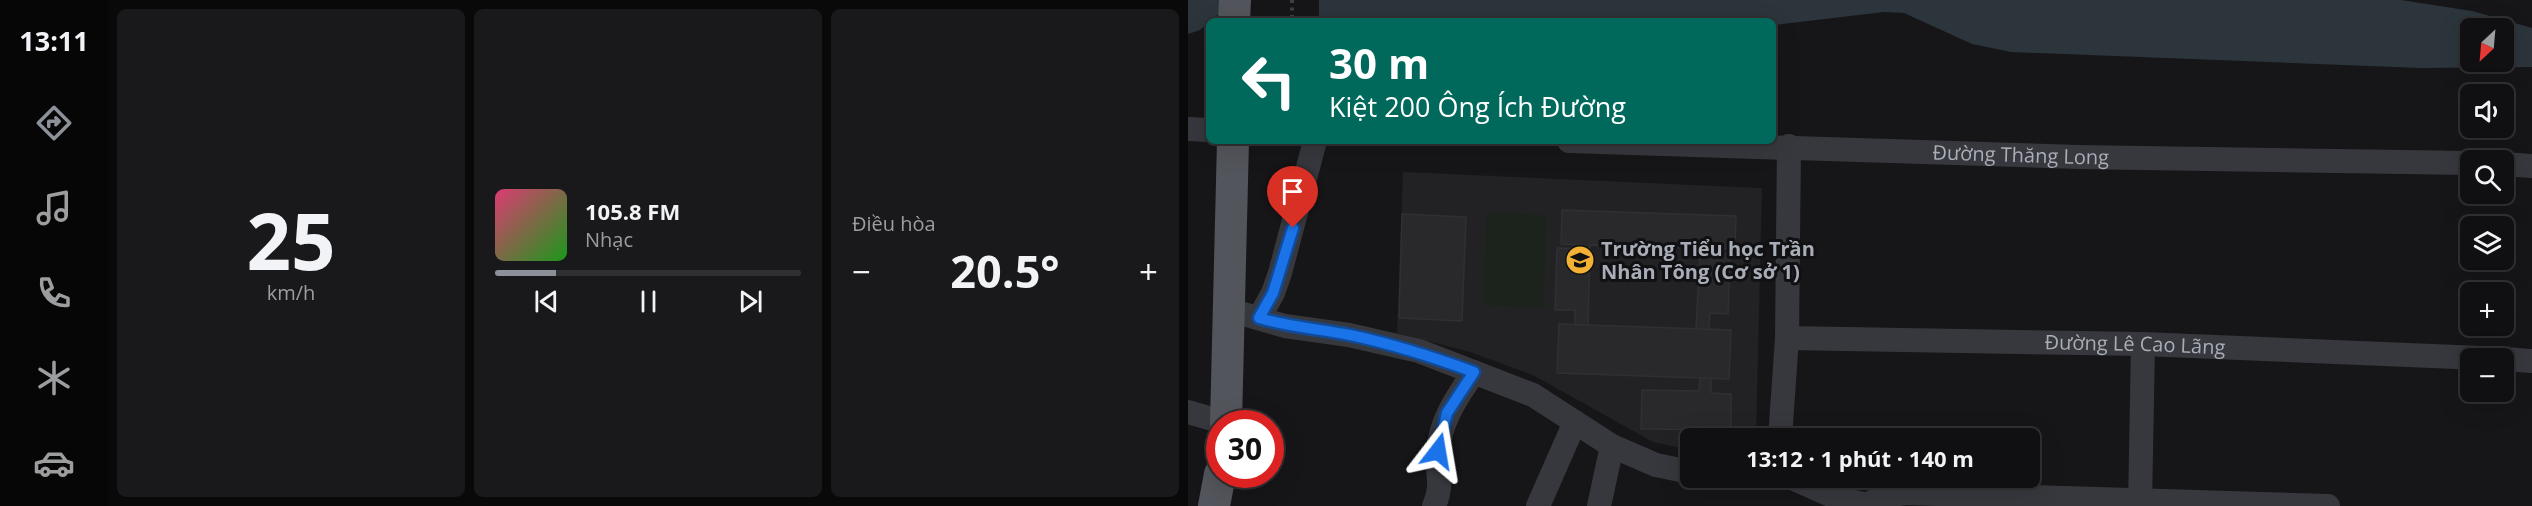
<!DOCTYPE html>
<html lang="vi">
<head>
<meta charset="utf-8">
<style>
  body { margin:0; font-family:"Open Sans",sans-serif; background:#19191b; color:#f1f3f6; height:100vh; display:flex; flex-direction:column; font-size:22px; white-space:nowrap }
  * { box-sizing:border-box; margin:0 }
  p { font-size:20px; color:#9c9d9f }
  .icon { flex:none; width:33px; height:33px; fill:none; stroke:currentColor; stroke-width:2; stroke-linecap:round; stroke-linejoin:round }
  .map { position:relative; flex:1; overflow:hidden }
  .sheet { display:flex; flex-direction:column; gap:9px; padding:9px; background:#09090a; width:1080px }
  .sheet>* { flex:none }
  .banner { position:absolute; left:18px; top:18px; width:570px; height:126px; border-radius:9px; box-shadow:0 6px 24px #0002,0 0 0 2px #303032; background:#00695c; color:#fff; overflow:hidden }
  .needle { width:39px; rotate:206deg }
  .fabs { position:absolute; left:1272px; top:18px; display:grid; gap:12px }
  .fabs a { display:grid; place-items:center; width:54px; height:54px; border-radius:9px; background:#101012; box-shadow:0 6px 24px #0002,0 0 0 2px #303032; font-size:30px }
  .speed { position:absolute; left:18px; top:410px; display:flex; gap:12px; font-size:30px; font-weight:700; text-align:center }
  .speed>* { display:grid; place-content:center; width:78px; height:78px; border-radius:50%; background:#101012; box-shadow:0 6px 24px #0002,0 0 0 2px #303032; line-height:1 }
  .speed .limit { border:9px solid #d22; background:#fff; color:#111 }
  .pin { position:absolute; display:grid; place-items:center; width:51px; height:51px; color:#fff; margin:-62px -26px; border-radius:50% 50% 50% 0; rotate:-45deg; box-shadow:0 0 6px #0007 }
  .pin .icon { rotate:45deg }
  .me { position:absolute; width:66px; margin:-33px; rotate:14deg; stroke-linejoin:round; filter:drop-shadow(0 0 4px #0008) }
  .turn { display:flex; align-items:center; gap:21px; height:126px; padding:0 24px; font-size:27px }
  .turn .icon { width:78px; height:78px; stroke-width:2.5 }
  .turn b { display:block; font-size:42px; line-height:51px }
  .big { font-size:45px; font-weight:700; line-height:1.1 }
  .sheet .widget { flex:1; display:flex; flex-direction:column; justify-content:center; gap:9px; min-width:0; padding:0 21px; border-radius:9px; background:#19191b }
  .sheet .dial { align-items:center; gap:0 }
  .dial b { font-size:78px; line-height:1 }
  .song { display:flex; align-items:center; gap:18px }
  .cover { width:72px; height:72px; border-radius:9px; background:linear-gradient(135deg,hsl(340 70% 55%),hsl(120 70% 35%)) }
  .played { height:6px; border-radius:3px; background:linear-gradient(90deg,#8c9099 20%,#303032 20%) }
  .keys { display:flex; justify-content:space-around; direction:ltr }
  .heat { display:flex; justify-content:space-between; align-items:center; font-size:33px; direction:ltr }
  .sheet .tiles { flex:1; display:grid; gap:9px; grid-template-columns:repeat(3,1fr) }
  .trip { position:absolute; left:492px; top:428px; width:360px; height:60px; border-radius:9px; background:#101012; box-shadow:0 6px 24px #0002,0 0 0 2px #303032; font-weight:700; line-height:60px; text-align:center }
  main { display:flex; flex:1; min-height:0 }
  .tab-bar { display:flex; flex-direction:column; width:108px; justify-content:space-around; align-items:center; background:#060607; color:#9c9d9f }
  .tab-bar .icon { width:42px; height:42px }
  .tab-bar .selected { color:#8c9099 }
  .tab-bar b { font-size:27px; color:#f1f3f6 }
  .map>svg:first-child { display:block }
  .built { fill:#222225 }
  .green { fill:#1c231d }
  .water { fill:#2c353c; fill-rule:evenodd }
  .building { fill:#29292c; stroke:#303034; stroke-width:1.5 }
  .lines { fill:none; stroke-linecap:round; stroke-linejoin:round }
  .path { stroke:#3d3f44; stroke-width:4; stroke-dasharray:3 4.5; stroke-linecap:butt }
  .minor { stroke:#37383d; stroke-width:24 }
  .major { stroke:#53555c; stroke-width:32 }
  .route-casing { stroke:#114b97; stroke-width:15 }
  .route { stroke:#1a73e8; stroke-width:10 }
  .labels { text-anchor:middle; stroke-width:6; stroke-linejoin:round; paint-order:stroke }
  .street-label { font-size:20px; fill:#a8adb8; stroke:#111113 }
  .poi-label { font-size:20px; font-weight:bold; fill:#a8adb8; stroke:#111113; text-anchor:start }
</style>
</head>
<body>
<main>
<nav class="tab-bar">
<b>13:11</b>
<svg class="icon selected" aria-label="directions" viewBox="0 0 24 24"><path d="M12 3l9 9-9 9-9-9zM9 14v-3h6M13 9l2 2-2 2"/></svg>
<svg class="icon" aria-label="music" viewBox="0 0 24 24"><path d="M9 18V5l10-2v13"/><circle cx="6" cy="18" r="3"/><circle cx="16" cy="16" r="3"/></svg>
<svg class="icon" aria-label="phone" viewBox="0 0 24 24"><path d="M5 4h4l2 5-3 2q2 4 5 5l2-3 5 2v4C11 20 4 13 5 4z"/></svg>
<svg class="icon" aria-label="climate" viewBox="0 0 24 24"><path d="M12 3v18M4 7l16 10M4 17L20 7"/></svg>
<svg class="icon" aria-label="car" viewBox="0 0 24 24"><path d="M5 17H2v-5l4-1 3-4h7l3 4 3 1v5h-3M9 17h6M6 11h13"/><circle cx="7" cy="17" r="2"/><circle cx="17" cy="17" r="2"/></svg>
</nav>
<section class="sheet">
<div class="tiles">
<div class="widget dial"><b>25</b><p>km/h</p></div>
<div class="widget">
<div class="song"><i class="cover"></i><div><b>105.8 FM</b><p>Nhạc</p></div></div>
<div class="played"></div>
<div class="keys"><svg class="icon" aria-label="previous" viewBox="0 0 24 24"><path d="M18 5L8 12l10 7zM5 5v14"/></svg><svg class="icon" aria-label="pause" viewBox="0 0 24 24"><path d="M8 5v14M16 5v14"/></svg><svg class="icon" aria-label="next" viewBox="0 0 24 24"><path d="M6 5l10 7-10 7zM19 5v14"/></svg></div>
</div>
<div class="widget"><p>Điều hòa</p>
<div class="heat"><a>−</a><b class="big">20.5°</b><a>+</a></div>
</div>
</div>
</section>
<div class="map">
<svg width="1344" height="506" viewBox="0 0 1344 506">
  <rect width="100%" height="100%" fill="#161618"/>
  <path class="built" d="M215,172L574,188L568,438H502V450L465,442L345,375L282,352L209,333Z"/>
  <path class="green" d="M298,213L358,215L356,307L296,305Z"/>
  <path class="water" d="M0,0H47L12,30L0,34Z
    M131,0H1213L1284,11L1344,28V67L1233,68L823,52L784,44L716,13L696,12L585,25V21H131ZM1282,28H1316V62H1282Z"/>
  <path class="building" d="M374,210L548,216L547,249L522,248V253L512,252V248L402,245V249H391V245L373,244Z
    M214,214L278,217L274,321L211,318Z
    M369,248L402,249L400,325H387V310H367Z
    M512,252L542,254L540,314L522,313L521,330L508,329Z
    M371,324L543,330L541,379L369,373Z
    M512,378H523V393L543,394V430L453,429L454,390L511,391Z"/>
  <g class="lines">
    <path class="path" d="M104,0V21"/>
    <g class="minor">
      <path d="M0,129L21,130"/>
      <path id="s1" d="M381,141L890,157L1282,163"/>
      <path d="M1316,164L1344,166"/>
      <path d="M42,310L97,326L161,335L231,351L345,395L424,446L468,465L502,472"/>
      <path d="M71,318L85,293L92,273L127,141"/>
      <path id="s2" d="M599,338L955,344L1293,358"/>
      <path d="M1316,359L1344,361"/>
      <path d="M0,412L38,423"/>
      <path d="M592,438L599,338L601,146"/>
      <path d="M602,477L649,498L683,506"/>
      <path d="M680,504L696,496L718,493L1140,506"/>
      <path d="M246,506C256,484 248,474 250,452C252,421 269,397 286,372"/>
      <path d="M350,506L387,422"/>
      <path d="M411,506L424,446"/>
      <path d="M952,506L955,344"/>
    </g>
    <path class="major" d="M46,21L47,0
      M38,423L45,141
      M26,506L32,474"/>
  </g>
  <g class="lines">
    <g class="route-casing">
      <path id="route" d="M105,228L85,293L71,318C101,327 131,329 162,335C205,344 245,357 286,372L259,413L250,451"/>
    </g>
    <use href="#route" class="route"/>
  </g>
  <defs>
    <g id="school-disc" transform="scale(1.5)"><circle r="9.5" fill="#f2b134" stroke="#111113"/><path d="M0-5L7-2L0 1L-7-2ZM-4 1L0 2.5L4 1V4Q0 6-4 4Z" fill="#111"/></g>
  </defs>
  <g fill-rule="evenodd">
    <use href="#school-disc" x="392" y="260"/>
  </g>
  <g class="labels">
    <g class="street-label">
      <text dy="7" stroke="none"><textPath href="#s1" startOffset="452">Đường Thăng Long</textPath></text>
      <text dy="7" stroke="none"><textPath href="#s2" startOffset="348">Đường Lê Cao Lãng</textPath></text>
    </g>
    <g class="poi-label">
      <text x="413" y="256">Trường Tiểu học Trần<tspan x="413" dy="23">Nhân Tông (Cơ sở 1)</tspan></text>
    </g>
  </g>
</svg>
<div class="fabs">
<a><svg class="needle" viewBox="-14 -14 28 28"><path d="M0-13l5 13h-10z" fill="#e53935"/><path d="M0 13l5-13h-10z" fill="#9c9d9f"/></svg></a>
<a><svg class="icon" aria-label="sound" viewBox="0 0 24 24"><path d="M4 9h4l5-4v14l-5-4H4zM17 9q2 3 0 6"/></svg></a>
<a><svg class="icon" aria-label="search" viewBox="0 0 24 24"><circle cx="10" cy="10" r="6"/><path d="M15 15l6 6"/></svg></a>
<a><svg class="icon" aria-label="layers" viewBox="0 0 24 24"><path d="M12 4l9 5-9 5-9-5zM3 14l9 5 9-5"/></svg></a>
<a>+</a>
<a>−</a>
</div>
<div class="speed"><div class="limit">30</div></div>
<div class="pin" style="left:105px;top:228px;background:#d93025"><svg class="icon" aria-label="arrive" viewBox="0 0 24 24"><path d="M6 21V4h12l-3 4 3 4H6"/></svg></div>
<svg class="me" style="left:250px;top:451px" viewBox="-20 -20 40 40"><path d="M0-17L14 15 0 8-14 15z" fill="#1a73e8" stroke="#fff" stroke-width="4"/></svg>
<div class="trip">13:12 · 1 phút · 140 m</div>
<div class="banner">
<div class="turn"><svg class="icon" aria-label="left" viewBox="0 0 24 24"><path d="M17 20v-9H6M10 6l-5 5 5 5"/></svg><div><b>30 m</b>Kiệt 200 Ông Ích Đường</div></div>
</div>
</div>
</main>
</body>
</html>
